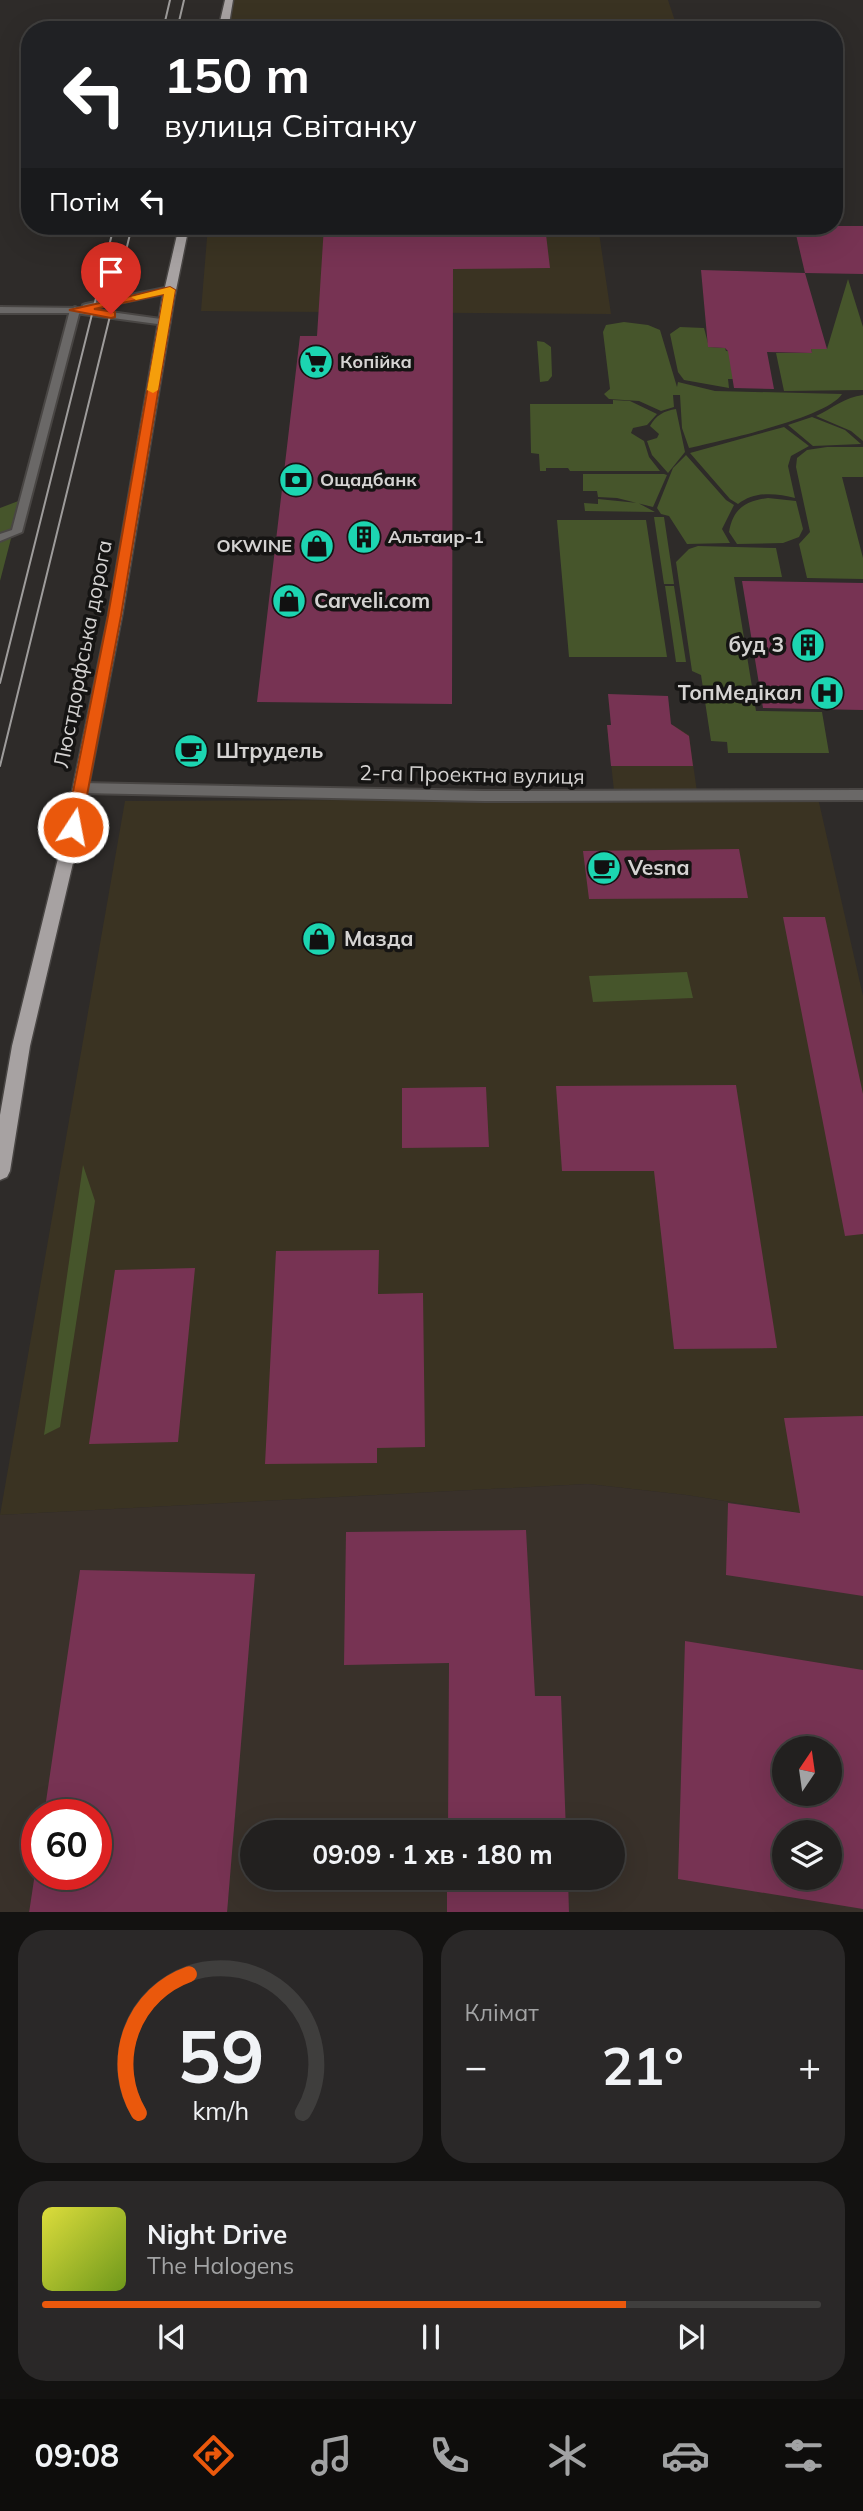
<!DOCTYPE html>
<html lang="uk">
<head>
<meta charset="utf-8">
<style>
  body { margin:0; font-family:Mulish,sans-serif; background:#2a2828; color:#f1f3f6; height:100vh; display:flex; flex-direction:column; font-size:26px; white-space:nowrap }
  * { box-sizing:border-box; margin:0 }
  p { font-size:23px; color:#a2a3a4 }
  .icon { flex:none; width:38px; height:38px; fill:none; stroke:currentColor; stroke-width:2; stroke-linecap:round; stroke-linejoin:round }
  .map { position:relative; height:1912px; overflow:hidden }
  .panel { display:flex; flex-direction:column; gap:18px; padding:18px; background:#131211; flex:1 }
  .panel>* { flex:none }
  .top-card { position:absolute; left:21px; top:21px; width:822px; height:214px; border-radius:28px; box-shadow:0 7px 28px #0002,0 0 0 2px #3f3e3d; background:#202124; color:#fff; overflow:hidden }
  .needle { width:46px; rotate:13deg }
  .controls { position:absolute; left:772px; top:1736px; display:grid; gap:14px }
  .controls a { display:grid; place-items:center; width:70px; height:70px; border-radius:50%; background:#22201f; box-shadow:0 7px 28px #0002,0 0 0 2px #3f3e3d; font-size:35px }
  .speed { position:absolute; left:21px; top:1799px; display:flex; gap:14px; font-size:35px; font-weight:700; text-align:center }
  .speed>* { display:grid; place-content:center; width:91px; height:91px; border-radius:50%; background:#22201f; box-shadow:0 7px 28px #0002,0 0 0 2px #3f3e3d; line-height:1 }
  .speed .limit { border:10px solid #d22; background:#fff; color:#111 }
  .pin { position:absolute; display:grid; place-items:center; width:60px; height:60px; color:#fff; margin:-72px -30px; border-radius:50% 50% 50% 0; rotate:-45deg; box-shadow:0 0 7px #0007 }
  .pin .icon { rotate:45deg }
  .me { position:absolute; width:77px; margin:-38px; rotate:11deg; stroke-linejoin:round; filter:drop-shadow(0 0 5px #0008) }
  .turn { display:flex; align-items:center; gap:24px; height:147px; padding:0 28px; font-size:32px }
  .turn .icon { width:91px; height:91px; stroke-width:2.5 }
  .turn b { display:block; font-size:49px; line-height:60px }
  .then { display:flex; align-items:center; height:66px; padding:0 28px; background:#0003; gap:14px; font-size:26px }
  .big { font-size:52px; font-weight:700; line-height:1.1 }
  .panel .tile { flex:1; display:flex; flex-direction:column; justify-content:center; gap:10px; min-width:0; padding:0 24px; border-radius:28px; background:#2a2828 }
  .panel .dial { align-items:center; gap:0 }
  .dial svg { height:182px; overflow:visible; fill:none; stroke:#3f3e3d; stroke-width:7; stroke-linecap:round; text-anchor:middle }
  .dial text { fill:#f1f3f6; stroke:none }
  .song { display:flex; align-items:center; gap:21px }
  .cover { width:84px; height:84px; border-radius:10px; background:linear-gradient(135deg,hsl(60 70% 55%),hsl(80 70% 35%)) }
  .played { height:7px; border-radius:4px; background:linear-gradient(90deg,#ea580c 75%,#3f3e3d 75%) }
  .keys { display:flex; justify-content:space-around; direction:ltr }
  .heat { display:flex; justify-content:space-between; align-items:center; font-size:38px; direction:ltr }
  .panel .tiles { flex:1; display:grid; gap:18px; grid-template-columns:1fr 1fr }
  .tile:last-child { grid-column:span 2 }
  .trip { position:absolute; left:240px; top:1820px; width:385px; height:70px; border-radius:35px; background:#22201f; box-shadow:0 7px 28px #0002,0 0 0 2px #3f3e3d; font-weight:700; line-height:70px; text-align:center }
  .tab-bar { display:flex; height:112px; justify-content:space-around; align-items:center; background:#0e0d0c; color:#a2a3a4 }
  .tab-bar .icon { width:49px; height:49px }
  .tab-bar .selected { color:#ea580c }
  .tab-bar b { font-size:32px; color:#f1f3f6 }
  .map>svg:first-child { display:block }
  .commercial { fill:#3a3322 }
  .built { fill:#39312a; fill-rule:evenodd }
  .green { fill:#46552b }
  .building { fill:#773353; fill-rule:evenodd }
  .lines { fill:none; stroke-linecap:round; stroke-linejoin:round }
  .service-casing { stroke:#494644; stroke-width:4 }
  .minor-casing { stroke:#494644; stroke-width:4 }
  .tertiary-casing { stroke:#494644; stroke-width:4 }
  .primary-casing { stroke:#494644; stroke-width:3 }
  .service { fill:#6a6867; fill-rule:evenodd }
  .minor { fill:#6a6867; fill-rule:evenodd }
  .tertiary { fill:#6a6867; fill-rule:evenodd }
  .primary { fill:#a7a2a2; fill-rule:evenodd }
  .tram { stroke:#9e9c9b; stroke-width:2 }
  .route { fill:#ea580c; stroke:#983908; stroke-width:2 }
  .slow { fill:#f59e0b }
  .labels { text-anchor:middle; stroke-width:7; stroke-linejoin:round; paint-order:stroke }
  .far-poi-label { font-size:18px; font-weight:bold; fill:#d5d3d2; stroke:#151413; text-anchor:start }
  .poi-label { font-size:21px; font-weight:bold; fill:#d5d3d2; stroke:#151413; text-anchor:start }
  .street-label { font-size:21px; fill:#d5d3d2; stroke:#151413 }
</style>
</head>
<body>
<div class="map">
<svg width="863" height="1913" viewBox="0 0 863 1913">
  <rect width="100%" height="100%" fill="#2e2b29"/>
  <path class="commercial" d="M226,0H668L678,30H224Z
    M208,226H598L611,314L201,311Z
    M607,725H673L689,735L697,792L614,791Z
    M818,798L863,996V1523L686,1495L588,1484L0,1515L125,801Z"/>
  <path class="built" d="M588,1484L686,1495L863,1523V1912L0,1913V1515ZM784,1748H830V1794H784ZM37,1815H96V1874H37ZM252,1832H612V1878H252ZM784,1832H830V1878H784Z"/>
  <path class="green" d="M848,279L863,327V390L784,391L776,353H812L811,349H827Z
    M624,322L648,325L660,330L677,387L678,382L715,391L842,394C827,418 719,441 689,448L682,428L680,395H673L674,407L661,411L639,401L609,399L604,394L610,389L603,332L606,325Z
    M680,327L704,328L709,347L725,348L726,351L765,352L771,379H728L729,388L684,380L678,372L670,334Z
    M537,341L544,342L551,347L552,376L548,381L540,382Z
    M863,395V441L851,431L816,416C833,408 845,397 863,395Z
    M613,400L630,401L657,414L647,425L633,428L631,433L644,441L649,457L660,471H570L568,468H546V471H540L539,454L531,453L530,404H613Z
    M676,409L685,452L668,473L652,455L647,441L657,438L659,434L650,426C656,415 664,411 676,409Z
    M812,417L845,430L861,444L813,446L788,425Z
    M784,427L809,446L791,456L788,466L795,498C776,493 755,491 738,504L730,499L690,453Z
    M827,447H863V477H842L863,558V579L807,578L799,544L810,532L796,467L797,458L807,450Z
    M686,455L726,500L734,505L722,529L730,543L687,544L669,516L661,514L657,508L673,468Z
    M583,474H664L667,475L653,507L617,498L598,497L597,491H583Z
    M768,498L796,501L803,529L799,537L783,543L737,544L729,532C733,508 746,501 768,498Z
    M598,499L638,503L655,512L585,511L584,503L598,504Z
    M21,500L0,581V508Z
    M654,517H664L674,584H664Z
    M557,520H646L667,657H569Z
    M698,546L776,548L782,577H734L756,711L822,712L829,753H728L727,742L711,741L701,675L692,671L676,562L689,549Z
    M665,586H674L686,662H676Z
    M687,972L693,998L593,1002L589,976Z
    M83,1165L95,1201L60,1427L44,1435Z"/>
  <path class="building" d="M324,226H545L550,268L453,269L452,704L257,702L300,336H317Z
    M794,226H863V274L805,273Z
    M701,270L805,273L827,349H811L812,353L767,352L774,389L734,388L728,351L725,348L708,347Z
    M742,581L863,583V710L763,708Z
    M608,694L668,696L671,724L689,736L693,766H611L607,725H611Z
    M739,849L748,898L589,899L583,851Z
    M783,917H825L863,1094V1234L845,1236Z
    M736,1085L777,1348L674,1349L654,1171H562L556,1086Z
    M486,1087L489,1147L402,1148V1088Z
    M379,1250L378,1294L423,1293L425,1447L377,1448V1463L265,1464L276,1251Z
    M195,1268L178,1442L89,1444L115,1270Z
    M863,1416V1596L726,1575L728,1503L800,1513L784,1418Z
    M526,1530L535,1696H561L566,1832H448L449,1663L344,1665L346,1532Z
    M80,1570L255,1574L227,1913H29L37,1860V1874H96V1815H44Z
    M685,1641L863,1670V1909L678,1879ZM784,1748H830V1794H784ZM784,1832H830V1878H784Z
    M447,1878H568L569,1913H447Z"/>
  <g class="lines">
    <g class="service-casing">
      <path id="service" d="M75,307L80,310L22,532L0,541V534L12,530L70,310Z"/>
    </g>
    <g class="minor-casing">
      <path id="minor" d="M81,783L484,791L863,790V800L484,801L81,793L75,788Z"/>
    </g>
    <g class="tertiary-casing">
      <path id="tertiary" d="M170,287L173,288V292L89,309L168,320L170,322L165,325L75,313H0V307L82,308L83,305L86,304Z"/>
    </g>
    <g class="primary-casing">
      <path id="primary" d="M225,0H233L228,30H218Z
        M179,226H189L174,300L122,616L77,846L30,1046L10,1171L7,1177L0,1180V1115L12,1046L61,846L108,616L162,300Z"/>
    </g>
    <use href="#service" class="service"/>
    <use href="#minor" class="minor"/>
    <use href="#tertiary" class="tertiary"/>
    <use href="#primary" class="primary"/>
    <path class="tram" d="M163,30L170,0
      M177,30L184,0
      M0,683L114,226
      M0,766L132,226"/>
  </g>
  <path class="route" d="M170,287L175,290L121,616L81,827L73,833L66,827L108,616L164,294L94,309L115,312V317L111,318L69,310Z"/>
  <path class="slow" d="M170,287L175,290L158,390L153,393L147,390L164,294L136,300L131,297Z"/>
  <defs>
    <g id="supermarket-disc" transform="scale(1.75)"><circle r="9.5" fill="#1cd5b1" stroke="#151413"/><path d="M-6-5.5h2.5l.6 2H6L4.5 2H-2.5L-4.4-4H-6ZM-1.5 3.2a1.3 1.3 0 1 0 .1 0ZM3 3.2a1.3 1.3 0 1 0 .1 0Z" fill="#111"/></g>
    <g id="bank-disc" transform="scale(1.75)"><circle r="9.5" fill="#1cd5b1" stroke="#151413"/><path d="M-6-4H6V4H-6ZM0-2.3a2.3 2.3 0 1 0 0 4.6a2.3 2.3 0 1 0 0-4.6Z" fill="#111"/></g>
    <g id="building-disc" transform="scale(1.75)"><circle r="9.5" fill="#1cd5b1" stroke="#151413"/><path d="M-4-6H4V6H1V3H-1V6H-4ZM-2.5-4.3h1.7v1.8h-1.7ZM.8-4.3h1.7v1.8H.8ZM-2.5-1h1.7V.8h-1.7ZM.8-1h1.7V.8H.8Z" fill="#111"/></g>
    <g id="shop-disc" transform="scale(1.75)"><circle r="9.5" fill="#1cd5b1" stroke="#151413"/><path d="M-5-2.5h2.3a2.7 3.5 0 0 1 5.4 0H5L5.5 6h-11ZM-1.5-2.5h3a1.5 2.3 0 0 0-3 0Z" fill="#111"/></g>
    <g id="hospital-disc" transform="scale(1.75)"><circle r="9.5" fill="#1cd5b1" stroke="#151413"/><path d="M-5-5h3v3.5h4V-5h3V5h-3V1.5h-4V5h-3Z" fill="#111"/></g>
    <g id="cafe-disc" transform="scale(1.75)"><circle r="9.5" fill="#1cd5b1" stroke="#151413"/><path d="M-5.5-4.5H6V0H3Q3 3.5 0 3.5H-2.5Q-5.5 3.5-5.5 0ZM3-3.2v2h1.7v-2ZM-6 4.5H4V6H-6Z" fill="#111"/></g>
  </defs>
  <g fill-rule="evenodd">
    <use href="#supermarket-disc" x="316" y="362"/>
    <use href="#bank-disc" x="296" y="480"/>
    <use href="#building-disc" x="364" y="537"/>
    <use href="#shop-disc" x="317" y="546"/>
    <use href="#shop-disc" x="289" y="601"/>
    <use href="#building-disc" x="808" y="645"/>
    <use href="#hospital-disc" x="827" y="693"/>
    <use href="#cafe-disc" x="191" y="751"/>
    <use href="#cafe-disc" x="604" y="868"/>
    <use href="#shop-disc" x="319" y="939"/>
  </g>
  <g class="labels">
    <g class="far-poi-label">
      <text x="340" y="368">Копійка</text>
      <text x="320" y="486">Ощадбанк</text>
      <text x="388" y="543">Альтаир-1</text>
      <text x="292" y="552" text-anchor="end">OKWINE</text>
    </g>
    <g class="poi-label">
      <text x="314" y="608">Carveli.com</text>
      <text x="784" y="652" text-anchor="end">буд 3</text>
      <text x="802" y="700" text-anchor="end">ТопМедікал</text>
      <text x="216" y="758">Штрудель</text>
      <text x="628" y="875">Vesna</text>
      <text x="344" y="946">Мазда</text>
    </g>
    <g class="street-label">
      <text transform="translate(83 654) rotate(-79)" y="7">Люстдорфська дорога</text>
      <text transform="translate(472 775) rotate(1)" y="7">2-га Проектна вулиця</text>
    </g>
  </g>
</svg>
<div class="controls">
<a><svg class="needle" viewBox="-14 -14 28 28"><path d="M0-13l5 13h-10z" fill="#e53935"/><path d="M0 13l5-13h-10z" fill="#a2a3a4"/></svg></a>
<a><svg class="icon" aria-label="layers" viewBox="0 0 24 24"><path d="M12 4l9 5-9 5-9-5zM3 14l9 5 9-5"/></svg></a>
</div>
<div class="speed"><div class="limit">60</div></div>
<div class="pin" style="left:111px;top:314px;background:#d93025"><svg class="icon" aria-label="arrive" viewBox="0 0 24 24"><path d="M6 21V4h12l-3 4 3 4H6"/></svg></div>
<svg class="me" style="left:73px;top:827px" viewBox="-20 -20 40 40"><circle r="17" fill="#ea580c" stroke="#fff" stroke-width="3"/><path d="M0-11L8 9 0 5-8 9z" fill="#fff"/></svg>
<div class="trip">09:09 · 1 хв · 180 m</div>
<div class="top-card">
<div class="turn"><svg class="icon" aria-label="left" viewBox="0 0 24 24"><path d="M17 20v-9H6M10 6l-5 5 5 5"/></svg><div><b>150 m</b>вулиця Світанку</div></div>
<div class="then">Потім<svg class="icon" aria-label="left" viewBox="0 0 24 24"><path d="M17 20v-9H6M10 6l-5 5 5 5"/></svg></div>
</div>
</div>
<section class="panel">
<div class="tiles">
<div class="tile dial"><svg viewBox="0 0 100 80">
<path d="M14 69A42 42 0 1 1 86 69"/>
<path d="M14 69A42 42 0 0 1 36 8" stroke="#ea580c"/>
<text x="50" y="56" font-size="32" font-weight="700">59</text>
<text x="50" y="72" font-size="11">km/h</text>
</svg></div>
<div class="tile"><p>Клімат</p>
<div class="heat"><a>−</a><b class="big">21°</b><a>+</a></div>
</div>
<div class="tile">
<div class="song"><i class="cover"></i><div><b>Night Drive</b><p>The Halogens</p></div></div>
<div class="played"></div>
<div class="keys"><svg class="icon" aria-label="previous" viewBox="0 0 24 24"><path d="M18 5L8 12l10 7zM5 5v14"/></svg><svg class="icon" aria-label="pause" viewBox="0 0 24 24"><path d="M8 5v14M16 5v14"/></svg><svg class="icon" aria-label="next" viewBox="0 0 24 24"><path d="M6 5l10 7-10 7zM19 5v14"/></svg></div>
</div>
</div>
</section>
<nav class="tab-bar">
<b>09:08</b>
<svg class="icon selected" aria-label="directions" viewBox="0 0 24 24"><path d="M12 3l9 9-9 9-9-9zM9 14v-3h6M13 9l2 2-2 2"/></svg>
<svg class="icon" aria-label="music" viewBox="0 0 24 24"><path d="M9 18V5l10-2v13"/><circle cx="6" cy="18" r="3"/><circle cx="16" cy="16" r="3"/></svg>
<svg class="icon" aria-label="phone" viewBox="0 0 24 24"><path d="M5 4h4l2 5-3 2q2 4 5 5l2-3 5 2v4C11 20 4 13 5 4z"/></svg>
<svg class="icon" aria-label="climate" viewBox="0 0 24 24"><path d="M12 3v18M4 7l16 10M4 17L20 7"/></svg>
<svg class="icon" aria-label="car" viewBox="0 0 24 24"><path d="M5 17H2v-5l4-1 3-4h7l3 4 3 1v5h-3M9 17h6M6 11h13"/><circle cx="7" cy="17" r="2"/><circle cx="17" cy="17" r="2"/></svg>
<svg class="icon" aria-label="filters" viewBox="0 0 24 24"><path d="M4 7h16M4 17h16"/><circle cx="9" cy="7" r="2"/><circle cx="15" cy="17" r="2"/></svg>
</nav>
</body>
</html>
